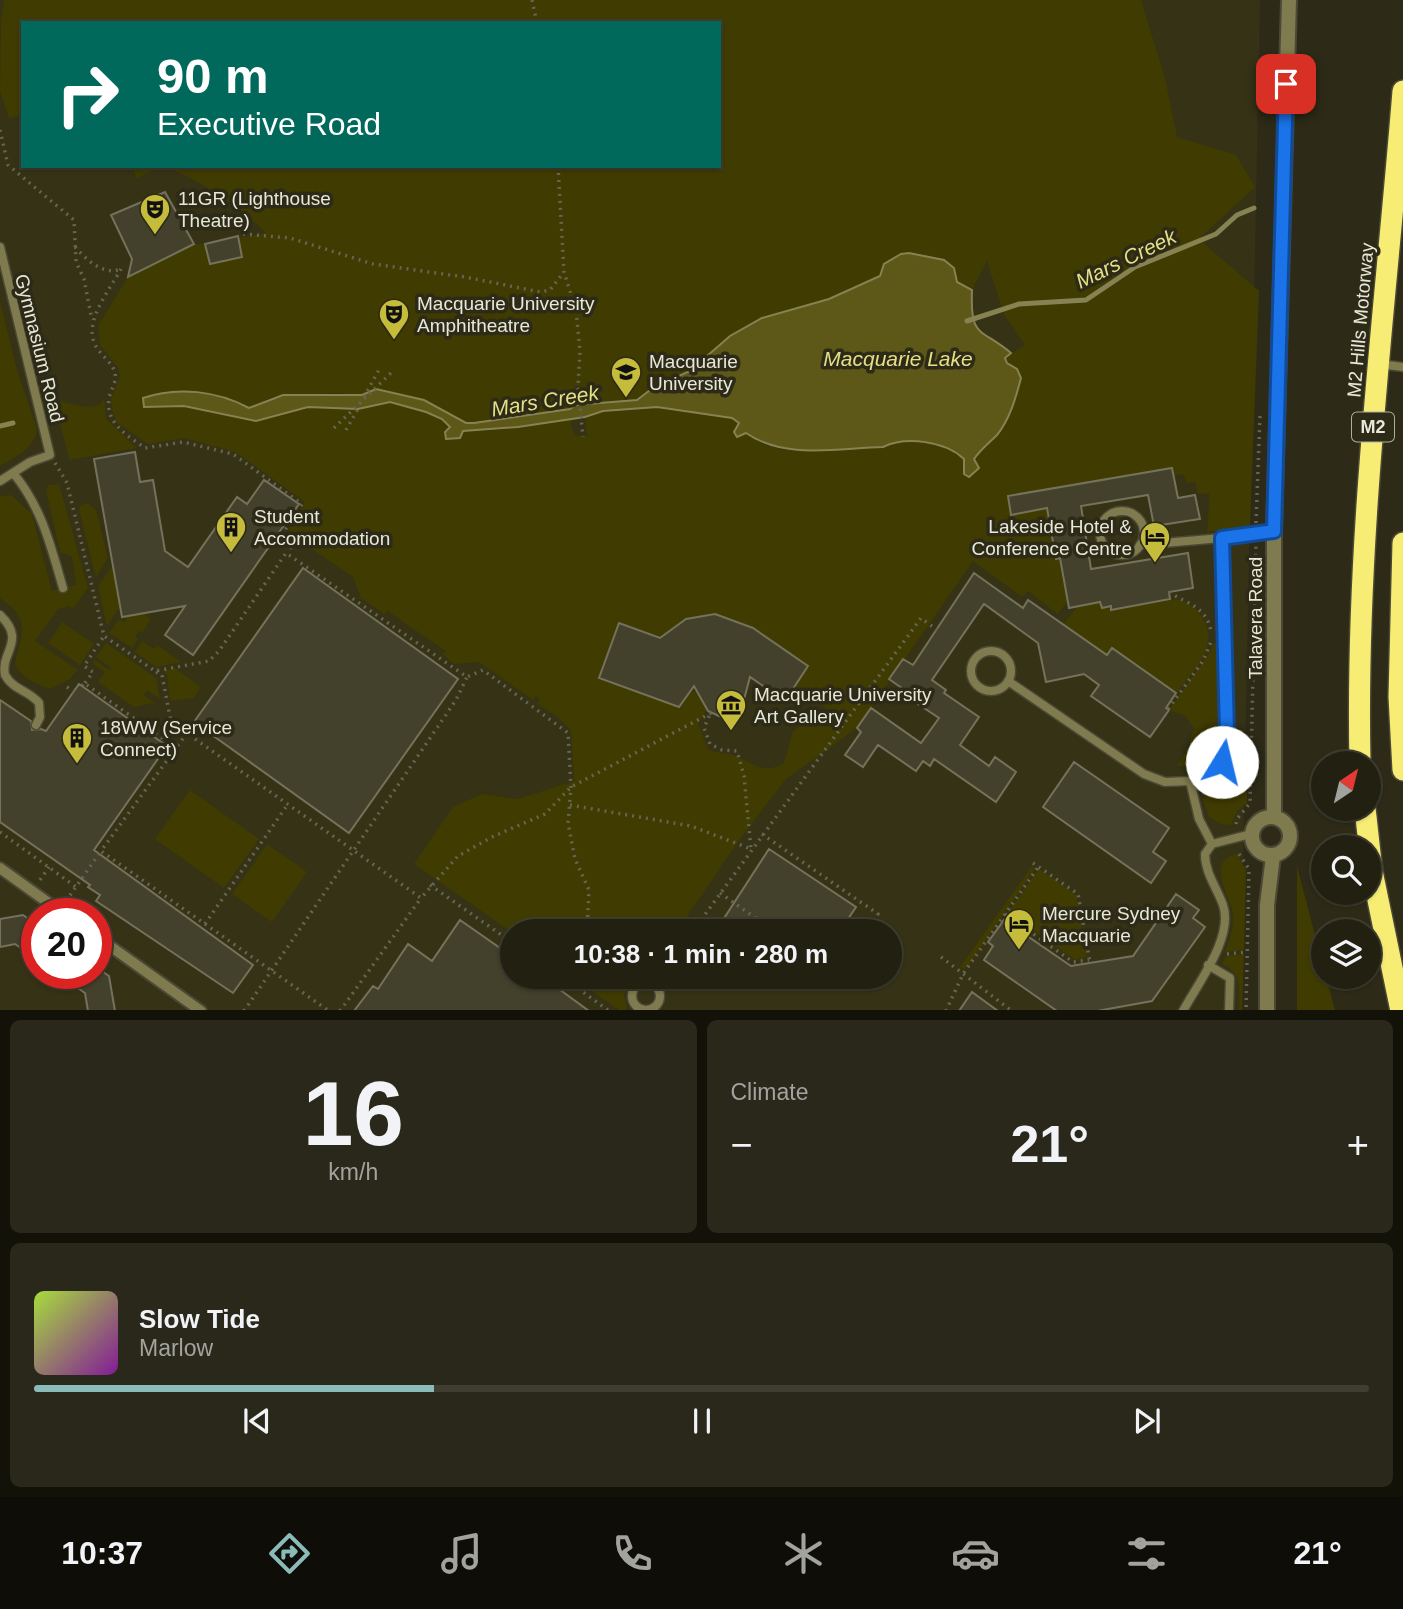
<!DOCTYPE html>
<html lang="en">
<head>
<meta charset="utf-8">
<style>
  body { margin:0; font-family:Arial,sans-serif; background:#2a281a; color:#f1f3f6; height:100vh; display:flex; flex-direction:column; font-size:26px; white-space:nowrap }
  * { box-sizing:border-box; margin:0 }
  p { font-size:23px; color:#a2a39f }
  .icon { flex:none; width:38px; height:38px; fill:none; stroke:currentColor; stroke-width:2; stroke-linecap:round; stroke-linejoin:round }
  .map { position:relative; height:1010px; overflow:hidden }
  .side { display:flex; flex-direction:column; gap:10px; padding:10px; background:#131209; flex:1 }
  .side>* { flex:none }
  .top-card { position:absolute; left:21px; top:21px; width:700px; height:147px; border-radius:0px; box-shadow:0 2px 5px #0004,0 0 0 2px #3f3e31; background:#00695c; color:#fff; overflow:hidden }
  .needle { width:46px; rotate:35deg }
  .fabs { position:absolute; left:1311px; top:751px; display:grid; gap:14px }
  .fabs a { display:grid; place-items:center; width:70px; height:70px; border-radius:50%; background:#222011; box-shadow:0 2px 5px #0004,0 0 0 2px #3f3e31; font-size:35px }
  .speed { position:absolute; left:21px; top:898px; display:flex; gap:14px; font-size:35px; font-weight:700; text-align:center }
  .speed>* { display:grid; place-content:center; width:91px; height:91px; border-radius:50%; background:#222011; box-shadow:0 2px 5px #0004,0 0 0 2px #3f3e31; line-height:1 }
  .speed .limit { border:10px solid #d22; background:#fff; color:#111 }
  .pin { position:absolute; display:grid; place-items:center; width:60px; height:60px; color:#fff; margin:-30px; border-radius:14px; box-shadow:0 4px 10px #0006 }
  .me { position:absolute; width:77px; margin:-38px; rotate:9deg; stroke-linejoin:round; filter:drop-shadow(0 0 5px #0008) }
  .turn { display:flex; align-items:center; gap:24px; height:147px; padding:0 21px; font-size:32px }
  .turn .icon { width:91px; height:91px; stroke-width:2.5 }
  .turn b { display:block; font-size:49px; line-height:60px }
  .big { font-size:52px; font-weight:800; line-height:1.1 }
  .side .widget { flex:1; display:flex; flex-direction:column; justify-content:center; gap:10px; min-width:0; padding:0 24px; border-radius:10px; background:#2a281a }
  .side .dial { align-items:center; gap:0 }
  .dial b { font-size:91px; line-height:1 }
  .song { display:flex; align-items:center; gap:21px }
  .cover { width:84px; height:84px; border-radius:10px; background:linear-gradient(135deg,hsl(80 70% 55%),hsl(290 70% 35%)) }
  .played { height:7px; border-radius:4px; background:linear-gradient(90deg,#8bbbb9 30%,#3f3e31 30%) }
  .keys { display:flex; justify-content:space-around; direction:ltr }
  .heat { display:flex; justify-content:space-between; align-items:center; font-size:38px; direction:ltr }
  .side .tiles { flex:1; display:grid; gap:10px; grid-template-columns:1fr 1fr }
  .widget:last-child { grid-column:span 2 }
  .trip { position:absolute; left:500px; top:919px; width:402px; height:70px; border-radius:35px; background:#222011; box-shadow:0 2px 5px #0004,0 0 0 2px #3f3e31; font-weight:800; line-height:70px; text-align:center }
  .dock { display:flex; height:112px; justify-content:space-around; align-items:center; background:#0e0d07; color:#a2a39f }
  .dock .icon { width:49px; height:49px }
  .dock .selected { color:#8bbbb9 }
  .dock b { font-size:32px; color:#f1f3f6 }
  .map>svg:first-child { display:block }
  .built { fill:#353216; fill-rule:evenodd }
  .green { fill:#403b01; fill-rule:evenodd }
  .water { fill:#5d5718; stroke:#868252; stroke-width:2 }
  .lines { fill:none; stroke-linecap:round; stroke-linejoin:round }
  .stream { stroke:#868252; stroke-width:5 }
  .building { fill:#43412c; stroke:#74725b; stroke-width:2 }
  .service-casing { stroke:#4b4936; stroke-width:11 }
  .pedestrian-casing { stroke:#4b4936; stroke-width:14 }
  .tertiary-casing { stroke:#4b4936; stroke-width:18 }
  .motorway-casing { stroke:#4b4936; stroke-width:24 }
  .path { stroke:#666553; stroke-width:3.5; stroke-dasharray:2 5; stroke-linecap:butt }
  .service { stroke:#7f7b4e; stroke-width:8 }
  .pedestrian { stroke:#7f7b4e; stroke-width:10 }
  .tertiary { stroke:#7f7b4e; stroke-width:14 }
  .motorway { stroke:#f7ed74; stroke-width:21 }
  .route-casing { stroke:#114b97; stroke-width:18 }
  .route { stroke:#1a73e8; stroke-width:12 }
  .labels { text-anchor:middle; stroke-width:7; stroke-linejoin:round; paint-order:stroke }
  .shield { fill:#2d2b17; stroke:#afafa0; stroke-width:2 }
  .shield-label { font-size:18px; font-weight:bold; fill:#e7e7da }
  .poi-label { font-size:19px; fill:#e7e7da; stroke:#2d2b17; text-anchor:start }
  .street-label { font-size:19px; fill:#e7e7da; stroke:#2d2b17 }
  .water-label { font-size:21px; font-style:italic; fill:#e6df85; stroke:#2d2b17 }
</style>
</head>
<body>
<div class="map">
<svg width="1403" height="1011" viewBox="0 0 1403 1011">
  <rect width="100%" height="100%" fill="#2d2b17"/>
  <path class="built" d="M0,0H1260L1240,1010L0,1011ZM23,23H719V166H23ZM37,914H96V973H37ZM513,931H891V976H513Z"/>
  <path class="green" d="M4,0H1141L1165,78L1177,137L1236,155L1255,187L1199,239L1259,291L1250,525L1207,532L1210,493L1198,494L1195,482L1187,483L1183,474L1173,476L1171,468L1008,496L1012,514L1066,505L1050,530L1056,559L1060,558L1068,600L1058,614L1028,591L1022,597L973,561L857,728L786,779L740,839L677,931H513V933L414,864L453,807L482,794L518,799L574,781L571,731L558,717L537,704L540,700L535,695L533,700L479,662L454,664L441,653L447,652L386,610V615L361,598L353,577L290,534L289,529L305,502L235,452L184,438L148,444L117,423L112,410L111,398L120,376L118,368L100,345L98,326L128,277L194,244H205L210,264L242,257L238,238L265,233C254,217 181,166 162,168C153,169 143,175 136,179L133,166H719V23H23V115L9,118L0,91L1,20ZM901,254L944,260L954,268L957,282L972,290L987,261L1004,315L1025,345L1005,358L1021,378C1013,411 996,450 963,464L964,459C945,441 907,436 883,447L784,450L762,444L732,418L675,408H634L591,414L585,417L587,436L574,435L571,423L573,416C534,427 490,434 449,429L442,419L427,412L390,402L337,409L308,407L256,421L184,406L154,405L143,398C176,386 219,391 249,408L272,397L334,393L362,395L376,389L424,400L466,423H474L570,409L575,405V386H581L583,404L638,400L654,387L692,370H705L707,355L742,328L762,318L829,299L880,276L884,264ZM715,614L754,628L808,666L795,686L832,713L805,722L793,731L784,763C764,775 754,764 736,756C727,752 717,754 708,749L698,724L707,709L701,693L691,691L678,707L599,678L619,623L700,652L686,619Z
    M0,301L17,370L37,429C35,449 15,457 0,466Z
    M104,400L106,419L137,448L69,460L55,402C71,400 91,415 104,400Z
    M59,484L88,588L73,609L69,606L58,609L35,641L78,670L70,679L50,689C37,684 21,678 15,665C20,634 34,622 0,598V496L11,495L32,514L52,591L76,585L72,557L60,552L46,490L48,485Z
    M88,503L96,510L108,558L96,578L79,509L81,505Z
    M113,565L120,607L107,626L98,586Z
    M1175,599C1199,603 1214,627 1206,651C1200,666 1186,680 1176,693L1112,648L1102,662L1095,646L1063,624L1078,606L1100,602L1102,608L1111,606L1112,610Z
    M143,613L151,619L142,633L139,631L135,636L138,639L132,648L109,633L119,619L124,622L128,616Z
    M62,622L94,644L80,665L48,643Z
    M142,641L154,649L157,645L181,662L156,667L135,652Z
    M106,643L156,678L160,699L147,691L144,695L155,703L134,707L98,682L105,672L93,664L95,660L109,670L111,668L96,657Z
    M1213,643L1220,645C1219,671 1226,747 1204,762C1196,767 1186,766 1177,766L1188,748L1194,728L1185,716L1169,710L1210,652Z
    M175,668L201,687L194,698L170,701L167,674L163,671Z
    M1233,768L1247,769V803L1237,811L1231,825L1221,824L1209,817L1203,800L1210,786Z
    M190,790L259,839L224,888L155,839Z
    M267,844L307,872L272,922L232,894Z
    M1236,854L1246,869L1244,950L1224,952C1230,940 1234,928 1233,915C1231,895 1204,863 1236,854Z
    M1032,866L1035,869L965,970L960,967Z
    M1297,866L1323,966V976L1326,977L1335,1010H1297Z
    M1039,869L1076,895L1087,957L1075,960L1008,913Z
    M1244,954L1242,1010H1239C1239,990 1243,974 1222,964L1226,956Z
    M572,977H639L630,983L624,995L627,1007L625,1011L619,1010Z"/>
  <path class="water" d="M909,253L944,260L954,268L957,282L972,290C970,339 980,327 1011,353L1005,358L1007,363L1017,369L1021,378C1016,397 1010,419 997,435C989,443 980,450 974,459L979,468L969,477L964,474V459C945,441 906,436 883,447C837,448 785,460 746,433L737,437L734,432L739,423L732,418L657,407L603,411L585,417L518,427L463,431L460,438L446,439L445,432L450,427L442,419L426,412L390,402L358,409L308,407L256,421L184,406L144,407L143,398C177,386 218,391 249,408L283,395H362L376,389L424,400L466,423H474L570,409L575,405L637,400L654,387L692,370H705L707,356L730,336L762,318L829,299L880,276L884,264L901,254Z"/>
  <g class="lines">
    <path class="stream" d="M967,321L1019,304L1086,300L1135,267L1216,234L1237,215L1254,208
      M0,426L13,423"/>
  </g>
  <path class="building" d="M165,192L194,244L128,277L132,259L111,215Z
    M238,236L242,257L210,264L205,244Z
    M135,452L140,482L153,480L165,551L188,567L237,497L247,504L264,480L299,504L193,655L165,635L185,606L122,617L94,459Z
    M1172,468L1178,498L1195,495L1200,519L1154,526L1148,495L1081,506L1091,569L1188,553L1193,588L1169,592L1170,599L1111,610V606L1102,608L1100,602L1069,608L1060,558L1056,559L1047,508L1011,515L1008,496Z
    M303,568L458,679L349,833L194,722Z
    M974,573L1023,608L1028,600L1107,655L1112,648L1176,693L1166,708L1169,710L1150,737L1091,696L1099,685L1084,674L1046,682L1038,643L984,604L932,680L946,690L944,693L979,717L960,745L989,766L995,757L1016,772L996,802L934,759L930,766L923,761L916,771L878,745L863,767L845,755L861,732L857,728L871,708L921,743L939,718L918,704L920,701L889,679L903,659L913,665Z
    M715,614L753,628L808,666L785,701L750,677L742,707L733,715L721,717L708,711L694,686L679,707L599,678L619,623L660,638L686,619Z
    M79,684L167,746L94,850L253,965L233,993L96,901L100,895L88,887L90,885L0,822V700L31,721L32,730L41,729L46,731Z
    M1074,762L1169,828L1153,852L1166,861L1151,883L1043,807Z
    M769,849L856,907L840,931H733L721,923Z
    M1176,894L1199,910L1193,918L1205,927L1152,1001L1097,1011H1057L984,960L993,946L988,942L1004,920L1071,966L1133,956Z
    M23,915L37,925V959L15,944L0,947V919Z
    M460,920L513,957V976H541L589,1011H354L373,986L378,989L408,944L432,961Z
    M96,967L109,976L115,1011H88L85,993L56,973H96Z
    M972,992L998,1011H959Z"/>
  <g class="lines">
    <g class="service-casing">
      <path id="service" d="M0,247L50,455L30,462L0,481
        M1379,364L1403,367
        M14,474C42,508 51,547 63,588
        M1100 533a22 22 0 1 1 44 0a22 22 0 1 1-44 0Z
        M1140,545L1222,538
        M0,615C27,641 0,652 5,675C13,690 30,691 39,703L40,717L36,725
        M971 671a20 20 0 1 1 40 0a20 20 0 1 1-40 0Z
        M1008,681L1144,774L1165,782L1190,781
        M1212,844L1199,819L1190,781C1217,779 1224,759 1228,734L1222,538L1274,531
        M1208,965L1230,978L1229,1011
        M632 996a14 14 0 1 1 28 0a14 14 0 1 1-28 0Z
        M1183,1011C1198,983 1234,937 1223,905C1217,888 1205,873 1205,854L1212,844L1251,834"/>
    </g>
    <g class="pedestrian-casing">
      <path id="pedestrian" d="M0,868L64,914
        M96,936L201,1011"/>
    </g>
    <g class="tertiary-casing">
      <path id="tertiary" d="M1252 836a19 19 0 1 1 38 0a19 19 0 1 1-38 0Z
        M1274,817V531L1289,0
        M1267,1011V905L1273,856"/>
    </g>
    <g class="motorway-casing">
      <path id="motorway" d="M1403,543L1399,697L1403,770
        M1360,763C1355,538 1385,315 1403,91
        M1365,808L1372,871L1401,1011"/>
    </g>
    <path class="path" d="M532,0L537,23
      M0,130L8,165L74,220L76,262L84,279L92,320
      M558,166L564,272L576,310L580,351L578,386L583,437
      M243,234L290,238L373,264L465,277L540,292L550,290L564,272
      M75,247C87,260 103,276 121,269
      M121,269C111,288 85,319 94,342C98,354 112,361 115,373C117,383 110,390 109,399C105,423 128,436 145,448L183,442L233,454L302,504L285,530L291,547L287,553
      M364,397L380,368
      M334,428L393,371
      M346,430L359,407
      M55,463L67,483L104,636L155,671L209,661L219,651L286,553L467,677L483,670L568,733L571,787L568,823L575,859L589,890L587,931
      M1256,523L1260,415
      M1169,592C1187,604 1206,606 1211,631
      M156,672L162,675L171,722L421,898L458,856L492,837L545,814L571,787L711,713
      M85,683L93,672L84,666L104,636
      M82,686L84,683L176,748
      M67,687L74,692
      M1168,709L1203,661L1211,642
      M187,733L101,851L329,1011
      M570,805L691,826L751,849L744,776L737,751L722,750L710,744L704,728L710,714
      M1236,824L1237,819L1250,803L1256,545
      M0,832L76,887
      M762,834L878,914L866,931
      M1239,854L1249,869L1246,1011
      M1033,863L1078,894L1090,963
      M40,880L49,867
      M430,885L513,943
      M720,893L774,931
      M66,901L101,851
      M1005,914L1073,962L1089,960
      M205,924L288,804
      M693,931L921,618L937,630
      M1227,954L1247,952
      M941,957L1012,1011
      M561,976L609,1011
      M622,976L635,987
      M654,985L660,976
      M244,1011L456,700L467,677
      M340,1011L421,898
      M946,1011L963,974L1039,866"/>
    <use href="#service" class="service"/>
    <use href="#pedestrian" class="pedestrian"/>
    <use href="#tertiary" class="tertiary"/>
    <use href="#motorway" class="motorway"/>
  </g>
  <g class="lines">
    <g class="route-casing">
      <path id="route" d="M1222,762L1227,734L1222,538L1274,531L1286,84"/>
    </g>
    <use href="#route" class="route"/>
  </g>
  <defs>
    <g id="theatre-pin" transform="scale(1.575)"><path d="M0 17L-7.5 6A9.5 9.5 0 1 1 7.5 6Z" fill="#c6bc3c" stroke="#2d2b17"/><path d="M-5-5.5Q0-4 5-5.5V0Q5 5 0 6Q-5 5-5 0ZM-3.3-2.5H-1v1.5H-3.3ZM1-2.5H3.3v1.5H1ZM-2.8 1Q0 5.5 2.8 1Z" fill="#111"/></g>
    <g id="university-pin" transform="scale(1.575)"><path d="M0 17L-7.5 6A9.5 9.5 0 1 1 7.5 6Z" fill="#c6bc3c" stroke="#2d2b17"/><path d="M0-5L7-2L0 1L-7-2ZM-4 1L0 2.5L4 1V4Q0 6-4 4Z" fill="#111"/></g>
    <g id="building-pin" transform="scale(1.575)"><path d="M0 17L-7.5 6A9.5 9.5 0 1 1 7.5 6Z" fill="#c6bc3c" stroke="#2d2b17"/><path d="M-4-6H4V6H1V3H-1V6H-4ZM-2.5-4.3h1.7v1.8h-1.7ZM.8-4.3h1.7v1.8H.8ZM-2.5-1h1.7V.8h-1.7ZM.8-1h1.7V.8H.8Z" fill="#111"/></g>
    <g id="hotel-pin" transform="scale(1.575)"><path d="M0 17L-7.5 6A9.5 9.5 0 1 1 7.5 6Z" fill="#c6bc3c" stroke="#2d2b17"/><path d="M-6-4.5h1.5V1H6V5H4.5V3h-9V5H-6ZM-4 0a1.8 1.8 0 1 1 3.6 0ZM.5 0V-2.5h3Q6-2.5 6 0Z" fill="#111"/></g>
    <g id="museum-pin" transform="scale(1.575)"><path d="M0 17L-7.5 6A9.5 9.5 0 1 1 7.5 6Z" fill="#c6bc3c" stroke="#2d2b17"/><path d="M0-6L6-3V-2H-6V-3ZM-5-1h2V3h-2ZM-1-1h2V3h-2ZM3-1h2V3H3ZM-6 4H6V6H-6Z" fill="#111"/></g>
  </defs>
  <g fill-rule="evenodd">
    <use href="#theatre-pin" x="155" y="209"/>
    <use href="#theatre-pin" x="394" y="314"/>
    <use href="#university-pin" x="626" y="372"/>
    <use href="#building-pin" x="231" y="527"/>
    <use href="#hotel-pin" x="1155" y="537"/>
    <use href="#museum-pin" x="731" y="705"/>
    <use href="#building-pin" x="77" y="738"/>
    <use href="#hotel-pin" x="1019" y="924"/>
  </g>
  <g class="labels">
    <rect class="shield" x="1352" y="412.5" width="42" height="29" rx="5"/>
    <g class="shield-label">
      <text x="1373" y="433">M2</text>
    </g>
    <g class="poi-label">
      <text x="178" y="205">11GR (Lighthouse<tspan x="178" dy="22">Theatre)</tspan></text>
      <text x="417" y="310">Macquarie University<tspan x="417" dy="22">Amphitheatre</tspan></text>
      <text x="649" y="368">Macquarie<tspan x="649" dy="22">University</tspan></text>
      <text x="254" y="523">Student<tspan x="254" dy="22">Accommodation</tspan></text>
      <text x="1132" y="533" text-anchor="end">Lakeside Hotel &amp;<tspan x="1132" dy="22">Conference Centre</tspan></text>
      <text x="754" y="701">Macquarie University<tspan x="754" dy="22">Art Gallery</tspan></text>
      <text x="100" y="734">18WW (Service<tspan x="100" dy="22">Connect)</tspan></text>
      <text x="1042" y="920">Mercure Sydney<tspan x="1042" dy="22">Macquarie</tspan></text>
    </g>
    <g class="street-label">
      <text transform="translate(1360 320) rotate(-85)" y="7">M2 Hills Motorway</text>
      <text transform="translate(40 348) rotate(76)" y="7">Gymnasium Road</text>
      <text transform="translate(1255 618) rotate(-90)" y="7">Talavera Road</text>
    </g>
    <g class="water-label">
      <text transform="translate(1126 259) rotate(-26)" y="7">Mars Creek</text>
      <text x="898" y="366">Macquarie Lake</text>
      <text transform="translate(545 401) rotate(-9)" y="7">Mars Creek</text>
    </g>
  </g>
</svg>
<div class="fabs">
<a><svg class="needle" viewBox="-14 -14 28 28"><path d="M0-13l5 13h-10z" fill="#e53935"/><path d="M0 13l5-13h-10z" fill="#a2a39f"/></svg></a>
<a><svg class="icon" aria-label="search" viewBox="0 0 24 24"><circle cx="10" cy="10" r="6"/><path d="M15 15l6 6"/></svg></a>
<a><svg class="icon" aria-label="layers" viewBox="0 0 24 24"><path d="M12 4l9 5-9 5-9-5zM3 14l9 5 9-5"/></svg></a>
</div>
<div class="speed"><div class="limit">20</div></div>
<div class="pin" style="left:1286px;top:84px;background:#d93025"><svg class="icon" aria-label="arrive" viewBox="0 0 24 24"><path d="M6 21V4h12l-3 4 3 4H6"/></svg></div>
<svg class="me" style="left:1222px;top:762px" viewBox="-20 -20 40 40"><circle r="19" fill="#fff"/><path d="M0-13L10 11 0 6-10 11z" fill="#1a73e8"/></svg>
<div class="trip">10:38 · 1 min · 280 m</div>
<div class="top-card">
<div class="turn"><svg class="icon" aria-label="right" viewBox="0 0 24 24"><path d="M7 20v-9h11M14 6l5 5-5 5"/></svg><div><b>90 m</b>Executive Road</div></div>
</div>
</div>
<section class="side">
<div class="tiles">
<div class="widget dial"><b>16</b><p>km/h</p></div>
<div class="widget"><p>Climate</p>
<div class="heat"><a>−</a><b class="big">21°</b><a>+</a></div>
</div>
<div class="widget">
<div class="song"><i class="cover"></i><div><b>Slow Tide</b><p>Marlow</p></div></div>
<div class="played"></div>
<div class="keys"><svg class="icon" aria-label="previous" viewBox="0 0 24 24"><path d="M18 5L8 12l10 7zM5 5v14"/></svg><svg class="icon" aria-label="pause" viewBox="0 0 24 24"><path d="M8 5v14M16 5v14"/></svg><svg class="icon" aria-label="next" viewBox="0 0 24 24"><path d="M6 5l10 7-10 7zM19 5v14"/></svg></div>
</div>
</div>
</section>
<nav class="dock">
<b>10:37</b>
<svg class="icon selected" aria-label="directions" viewBox="0 0 24 24"><path d="M12 3l9 9-9 9-9-9zM9 14v-3h6M13 9l2 2-2 2"/></svg>
<svg class="icon" aria-label="music" viewBox="0 0 24 24"><path d="M9 18V5l10-2v13"/><circle cx="6" cy="18" r="3"/><circle cx="16" cy="16" r="3"/></svg>
<svg class="icon" aria-label="phone" viewBox="0 0 24 24"><path d="M5 4h4l2 5-3 2q2 4 5 5l2-3 5 2v4C11 20 4 13 5 4z"/></svg>
<svg class="icon" aria-label="climate" viewBox="0 0 24 24"><path d="M12 3v18M4 7l16 10M4 17L20 7"/></svg>
<svg class="icon" aria-label="car" viewBox="0 0 24 24"><path d="M5 17H2v-5l4-1 3-4h7l3 4 3 1v5h-3M9 17h6M6 11h13"/><circle cx="7" cy="17" r="2"/><circle cx="17" cy="17" r="2"/></svg>
<svg class="icon" aria-label="filters" viewBox="0 0 24 24"><path d="M4 7h16M4 17h16"/><circle cx="9" cy="7" r="2"/><circle cx="15" cy="17" r="2"/></svg>
<b>21°</b>
</nav>
</body>
</html>
